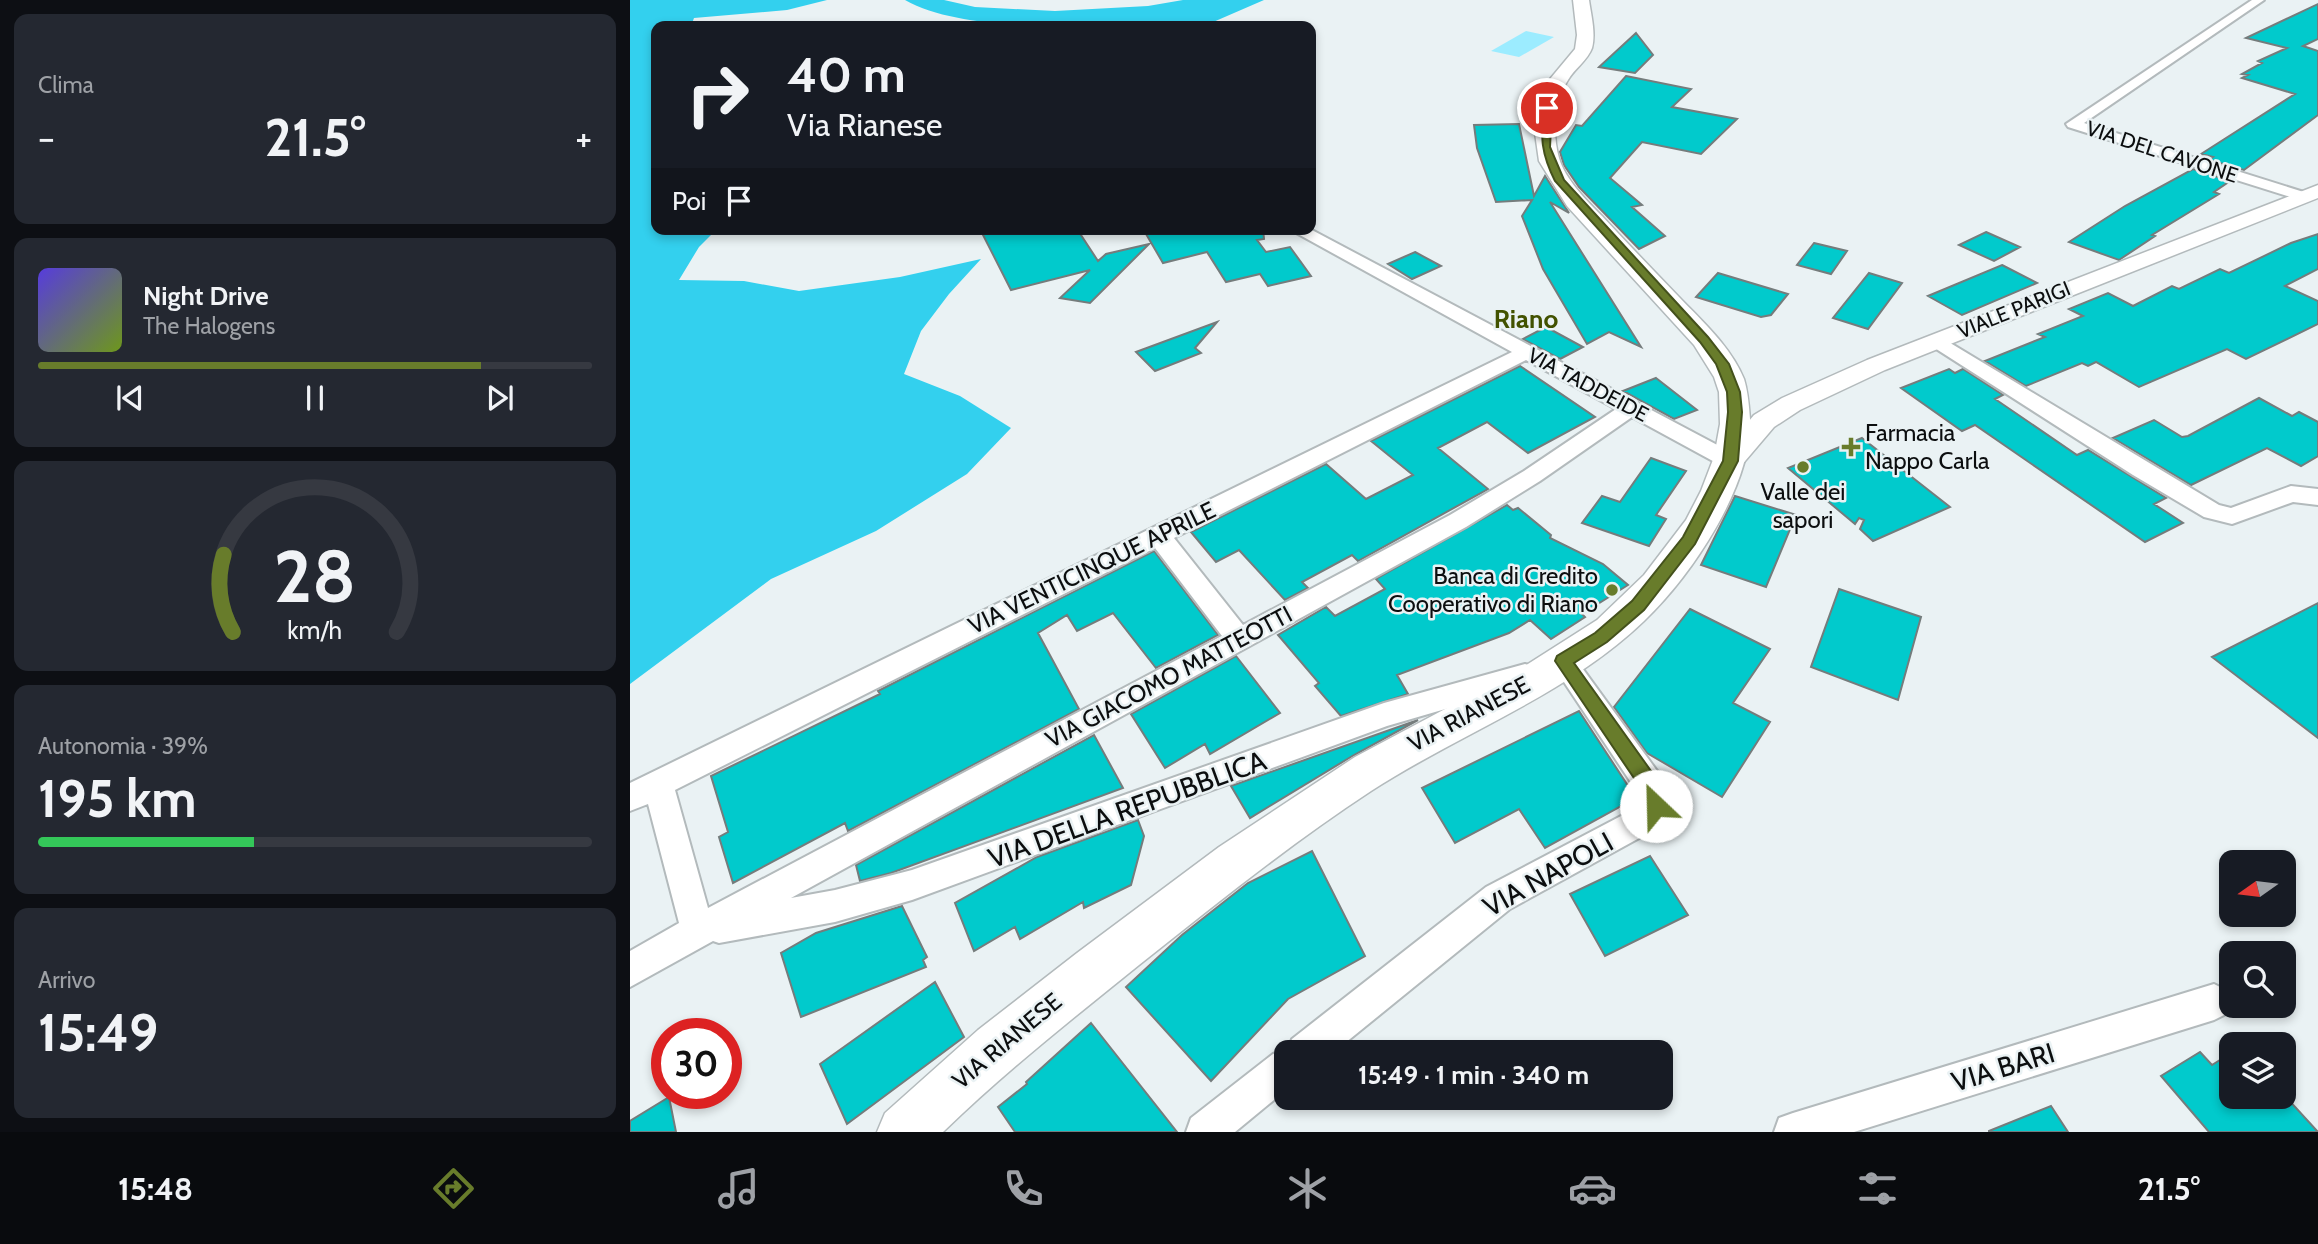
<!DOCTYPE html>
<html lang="it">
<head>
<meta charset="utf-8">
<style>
  body { margin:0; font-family:Cabin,sans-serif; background:#242831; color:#f1f3f6; height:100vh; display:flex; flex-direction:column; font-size:26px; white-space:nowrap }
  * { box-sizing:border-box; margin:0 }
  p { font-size:23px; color:#9ea1a6 }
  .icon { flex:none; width:38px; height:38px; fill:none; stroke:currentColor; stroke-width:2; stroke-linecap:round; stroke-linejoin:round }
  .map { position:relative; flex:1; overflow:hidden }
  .panel { display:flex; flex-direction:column; gap:14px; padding:14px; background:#0d0f14; width:630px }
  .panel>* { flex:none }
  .guide { position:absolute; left:21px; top:21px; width:665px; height:214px; border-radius:14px; box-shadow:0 4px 10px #0003; background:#171b24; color:#f1f3f6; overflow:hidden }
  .needle { width:46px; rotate:256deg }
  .fabs { position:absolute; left:1589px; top:850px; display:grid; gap:14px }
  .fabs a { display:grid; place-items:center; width:77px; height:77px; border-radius:14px; background:#171b24; box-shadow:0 4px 10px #0003; font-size:35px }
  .speed { position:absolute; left:21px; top:1018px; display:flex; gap:14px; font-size:35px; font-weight:700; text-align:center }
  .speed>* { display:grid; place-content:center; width:91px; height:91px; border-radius:50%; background:#171b24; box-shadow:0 4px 10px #0003; line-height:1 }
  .speed .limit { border:10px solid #d22; background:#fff; color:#111 }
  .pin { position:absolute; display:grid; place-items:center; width:60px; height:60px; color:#fff; margin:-30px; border:4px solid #fff; border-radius:50%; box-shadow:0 2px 7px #0007 }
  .me { position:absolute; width:77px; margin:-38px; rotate:336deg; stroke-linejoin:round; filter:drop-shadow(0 0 5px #0008) }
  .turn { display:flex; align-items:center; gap:24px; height:147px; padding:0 21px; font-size:32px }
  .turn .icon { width:91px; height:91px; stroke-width:2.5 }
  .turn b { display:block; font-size:49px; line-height:60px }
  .then { display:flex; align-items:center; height:66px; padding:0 21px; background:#0003; gap:14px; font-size:26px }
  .big { font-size:52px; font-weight:700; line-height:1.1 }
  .panel .widget { flex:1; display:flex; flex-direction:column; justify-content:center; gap:10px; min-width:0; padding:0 24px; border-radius:14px; background:#242831 }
  .panel .dial { align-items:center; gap:0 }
  .dial svg { height:182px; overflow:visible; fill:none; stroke:#363941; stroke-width:7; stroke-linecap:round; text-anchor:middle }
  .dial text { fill:#f1f3f6; stroke:none }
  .song { display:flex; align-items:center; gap:21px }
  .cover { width:84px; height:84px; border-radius:10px; background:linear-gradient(135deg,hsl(250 70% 55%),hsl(80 70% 35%)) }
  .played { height:7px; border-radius:4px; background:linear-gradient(90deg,#687c2b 80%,#363941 80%) }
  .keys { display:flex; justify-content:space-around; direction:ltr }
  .heat { display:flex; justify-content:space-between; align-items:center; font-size:38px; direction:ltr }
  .charge { height:10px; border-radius:5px; background:linear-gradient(90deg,#34c759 39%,#363941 0) }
  .trip { position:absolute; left:644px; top:1040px; width:399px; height:70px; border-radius:14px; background:#171b24; box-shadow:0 4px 10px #0003; font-weight:700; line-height:70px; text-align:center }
  .menu { display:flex; height:112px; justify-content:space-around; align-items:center; background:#090b0e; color:#9ea1a6 }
  .menu .icon { width:49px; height:49px }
  .menu .current { color:#687c2b }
  .menu b { font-size:32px; color:#f1f3f6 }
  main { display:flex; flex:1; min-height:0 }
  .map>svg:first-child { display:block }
  .green { fill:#9cecff }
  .forest { fill:#33d0ee }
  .building { fill:#01cacc; stroke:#757c7c; stroke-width:2 }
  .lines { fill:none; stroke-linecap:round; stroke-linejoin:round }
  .minor-casing { stroke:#b3babc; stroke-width:4 }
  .tertiary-casing { stroke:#b3babc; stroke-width:3 }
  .secondary-casing { stroke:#b3babc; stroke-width:3 }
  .minor { fill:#fff; fill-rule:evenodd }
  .tertiary { fill:#fff; fill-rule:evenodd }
  .secondary { fill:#fff; fill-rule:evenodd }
  .route { fill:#687c2b; stroke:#44511c; stroke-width:2 }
  .poi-dot { fill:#687c2b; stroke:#eaf2f4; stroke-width:2.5 }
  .labels { text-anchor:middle; stroke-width:5; stroke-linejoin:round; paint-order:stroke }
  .far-street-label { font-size:21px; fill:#0c0e0f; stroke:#eaf2f4 }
  .poi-label { font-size:24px; fill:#0c0e0f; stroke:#eaf2f4; text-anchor:start }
  .street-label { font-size:24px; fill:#0c0e0f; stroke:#eaf2f4 }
  .far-district-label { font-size:26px; font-weight:bold; fill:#425200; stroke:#eaf2f4 }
  .near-street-label { font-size:28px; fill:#0c0e0f; stroke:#eaf2f4 }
</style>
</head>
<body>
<main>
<section class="panel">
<div class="widget"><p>Clima</p>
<div class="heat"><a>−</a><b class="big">21.5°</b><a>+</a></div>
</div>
<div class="widget">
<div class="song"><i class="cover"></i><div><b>Night Drive</b><p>The Halogens</p></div></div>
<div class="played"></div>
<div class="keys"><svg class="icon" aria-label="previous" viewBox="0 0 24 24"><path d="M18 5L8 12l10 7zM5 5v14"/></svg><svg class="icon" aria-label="pause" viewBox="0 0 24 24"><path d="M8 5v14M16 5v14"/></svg><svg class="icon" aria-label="next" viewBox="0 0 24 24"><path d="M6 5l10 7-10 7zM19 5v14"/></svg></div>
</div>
<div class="widget dial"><svg viewBox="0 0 100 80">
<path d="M14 69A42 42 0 1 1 86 69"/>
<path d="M14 69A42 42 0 0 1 10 35" stroke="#687c2b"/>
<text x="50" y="56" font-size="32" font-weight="700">28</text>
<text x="50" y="72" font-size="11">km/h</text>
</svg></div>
<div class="widget"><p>Autonomia · 39%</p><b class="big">195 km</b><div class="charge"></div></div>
<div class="widget"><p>Arrivo</p><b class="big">15:49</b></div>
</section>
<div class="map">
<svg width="1688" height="1132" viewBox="0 0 1688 1132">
  <rect width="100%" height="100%" fill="#eaf2f4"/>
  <path class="green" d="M896,31L924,37L889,57L861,51Z"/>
  <path class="forest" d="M0,0H197L157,10L64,18L61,26H26V229H87L69,247L49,280L114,281L169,291L270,277L351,259L319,294L291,331L274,374L330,396L381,428L337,474L246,531L141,579L0,684Z
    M275,0H314L345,7L425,11L518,6L553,0H634L574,26H535L518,22C448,24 336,34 275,0Z"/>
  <path class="building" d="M1688,4V39L1673,46L1688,51V115L1614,170L1579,160L1583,157L1571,154L1665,94L1612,78L1618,75L1612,74L1632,63L1628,61L1657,48L1616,38Z
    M1006,33L1023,55L1005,73L969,67Z
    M996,76L1061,89L1042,107L1107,119L1071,154L1012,142L980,178L1012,205L1002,207L1035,236L1009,249L949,187L934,165L930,152L946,125L952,126Z
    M889,124L904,196L915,176L939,213L920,202L1011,347L979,332L957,344L913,269L892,216L902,200L866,202L847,148L844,125Z
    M1563,169L1600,181L1584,192L1589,194L1522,235L1525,236L1489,260L1439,242L1495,206Z
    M350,229H447L468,261L476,254L519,244L460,303L430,298L460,270L381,290Z
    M539,229H633L634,239L627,240L636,252L660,247L681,276L638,286L630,274L596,282L577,252L533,263L516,234Z
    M1356,232L1390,247L1364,261L1329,245Z
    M1688,234V269L1655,286L1688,301V324L1616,359L1597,349L1509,387L1466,362L1458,366L1452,363L1396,386L1355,361L1415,337L1408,334L1453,316L1439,309L1478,293L1503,306L1542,286L1549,289L1590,269L1599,273L1661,243Z
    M1184,243L1217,251L1201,274L1167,265Z
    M785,252L811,266L782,279L758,264Z
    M1372,265L1407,283L1332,315L1298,296Z
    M1088,273L1158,294L1141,315L1131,317L1066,297Z
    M1239,273L1272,283L1238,329L1203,318Z
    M587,322L565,348L571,353L525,371L506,352Z
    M916,327L953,347L930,359L893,339Z
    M890,366L965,417L898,453L857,422L808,448L858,489L728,561L722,555L672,582L678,588L655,600L609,550L586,562L561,532L696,464L736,499L783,475L741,441Z
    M1319,369L1325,373L1333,369L1373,395L1365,399L1447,455L1458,450L1536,498L1524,504L1553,523L1515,542L1345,425L1332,431L1271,388Z
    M1026,378L1067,410L1044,419L993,391Z
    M1629,398L1662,416L1669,412L1688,422V456L1671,466L1637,448L1561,485L1483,438L1524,420L1552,437L1558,436Z
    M1232,438L1320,507L1243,541L1230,529L1234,520L1229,518L1225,524L1158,468Z
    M1021,458L1056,471L1026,515L1036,519L1019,546L952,523L972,496L990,502Z
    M1105,496L1166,515L1136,587L1071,565Z
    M877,505L883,510L888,508L921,535L920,538L973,564L998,585L952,614L955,617L921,639L900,620L879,633L767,675L778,694L711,716L685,686L689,683L648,635L696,607L705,616L755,589L746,579Z
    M524,551L588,635L526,668L483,613L447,631L437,615L408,633L449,709L218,831L215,823L103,883L89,837L98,832L81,776L250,694L248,691Z
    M1209,589L1291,617L1268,700L1181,667Z
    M1688,603V738L1582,657Z
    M1060,609L1140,649L1103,703L1140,722L1092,797L1017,753L984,707Z
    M606,656L650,713L580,754L575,744L535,768L501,714Z
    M949,711L1006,798L915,848L889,809L825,843L792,788Z
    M788,720L724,755L620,818L601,786Z
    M464,735L493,788L261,873L230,881L226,865Z
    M508,820L514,836L501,885L454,908L453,902L390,939L385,927L344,951L325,903L407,857Z
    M682,851L735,956L658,999L581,1081L496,987L552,935L618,883Z
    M1020,856L1058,915L975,956L940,894Z
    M272,906L297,957L293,960L296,967L171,1017L151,953L186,933Z
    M305,982L334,1037L217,1124L190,1064Z
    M461,1023L547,1132H385L368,1107L397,1084L396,1082Z
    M1570,1052L1582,1065L1601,1053V1097H1656L1688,1132H1579L1531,1076Z
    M39,1097L46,1132H0V1121Z
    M1421,1106L1438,1132H1359V1131Z"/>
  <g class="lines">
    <g class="minor-casing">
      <path id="minor" d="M1622,0H1634L1454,123L1680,194L1683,197L1680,200H1670L1438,127L1436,124Z
        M659,229H680L1108,456L1111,461L1108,466H1092L1002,417L910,481L836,527L161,898L205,890L282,870L754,703L895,664L905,667L909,675L905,683L757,726L282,900L205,922L89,943L83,941L0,987V951L49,923L18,804L0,811V783L882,352ZM896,360L986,409L894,471L820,515L613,625L544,538ZM525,548L592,636L78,908L45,790Z
        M1307,335L1589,505L1601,508L1661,486L1688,489V505L1663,502L1602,524L1574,517L1503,475L1300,345L1297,341Z
        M933,650L942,654L1030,775L1040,802L1033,825L880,909L704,1052H656V1090L605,1132H556L561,1118L643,1054L658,1049L662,1039L856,887L1010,806L1008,793L920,661L924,654Z
        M1584,984L1596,990L1601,1001L1596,1014L1584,1020L1224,1132H1144L1149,1118L1163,1113Z"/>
    </g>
    <g class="tertiary-casing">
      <path id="tertiary" d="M1688,185V198L1255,370L1170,410L1144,427L1110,467L1100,470L1090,467L1086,461L1124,415L1152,398L1237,360Z"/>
    </g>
    <g class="secondary-casing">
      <path id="secondary" d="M943,0H959C961,15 966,33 962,48C958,60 944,69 938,80C924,101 922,134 929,158C935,179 956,200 972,216C997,243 1023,270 1049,297C1073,322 1101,347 1114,379C1118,392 1119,406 1120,419C1122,487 1061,576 1014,621C936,696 830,733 741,791C660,844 585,905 509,965C442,1019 375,1072 313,1132H247L255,1113L348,1030L447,953L589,847L725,757L890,669L967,620L1014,575L1056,520L1071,491L1084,457L1090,424L1089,392L1084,377L1064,345L937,206L909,161L905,133L910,101L920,79L945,49L947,35Z"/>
    </g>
    <use href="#minor" class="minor"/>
    <use href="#tertiary" class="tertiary"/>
    <use href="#secondary" class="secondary"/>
  </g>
  <path class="route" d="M917,106L922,108L920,147L934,180L1078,337L1099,364L1110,392L1112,412L1108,461L1065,544L1014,610L977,642L944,663L1026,778C1032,789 1039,799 1033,812L1026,814L1019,812L1012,790L925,661L927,656L965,633L1002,601L1053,537L1093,461L1098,412L1097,392L1086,364L1070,342L925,181C911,153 911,139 913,108Z"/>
  <g class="poi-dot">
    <path d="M1217.5 436.5h7v7h7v7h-7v7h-7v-7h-7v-7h7z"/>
    <circle cx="1173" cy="467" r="7"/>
    <circle cx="982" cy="590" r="7"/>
  </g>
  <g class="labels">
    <g class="far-street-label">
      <text transform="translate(1532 152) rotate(18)" y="7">VIA DEL CAVONE</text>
      <text transform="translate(1384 310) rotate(-22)" y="7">VIALE PARIGI</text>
      <text transform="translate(958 385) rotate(28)" y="7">VIA TADDEIDE</text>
    </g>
    <g class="poi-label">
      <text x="1235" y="441">Farmacia<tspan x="1235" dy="28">Nappo Carla</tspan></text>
      <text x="1173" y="500" text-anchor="middle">Valle dei<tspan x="1173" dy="28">sapori</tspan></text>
      <text x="968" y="584" text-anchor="end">Banca di Credito<tspan x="968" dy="28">Cooperativo di Riano</tspan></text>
    </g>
    <g class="street-label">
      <text transform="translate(462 568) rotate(-26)" y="8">VIA VENTICINQUE APRILE</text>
      <text transform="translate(539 677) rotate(-28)" y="8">VIA GIACOMO MATTEOTTI</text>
      <text transform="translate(839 714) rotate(-28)" y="8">VIA RIANESE</text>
      <text transform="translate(377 1041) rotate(-40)" y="8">VIA RIANESE</text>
    </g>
    <g class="far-district-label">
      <text x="896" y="328">Riano</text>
    </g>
    <g class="near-street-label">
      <text transform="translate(497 809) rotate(-20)" y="10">VIA DELLA REPUBBLICA</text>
      <text transform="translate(918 874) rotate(-29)" y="10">VIA NAPOLI</text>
      <text transform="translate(1373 1067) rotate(-17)" y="10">VIA BARI</text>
    </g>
  </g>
</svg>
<div class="fabs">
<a><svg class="needle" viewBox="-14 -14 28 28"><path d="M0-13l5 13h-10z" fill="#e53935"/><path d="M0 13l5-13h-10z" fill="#9ea1a6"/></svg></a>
<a><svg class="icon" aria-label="search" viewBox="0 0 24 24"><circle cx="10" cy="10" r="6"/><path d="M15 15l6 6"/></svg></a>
<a><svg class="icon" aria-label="layers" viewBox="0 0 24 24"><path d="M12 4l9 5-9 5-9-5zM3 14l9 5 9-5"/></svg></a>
</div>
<div class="speed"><div class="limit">30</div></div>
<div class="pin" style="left:917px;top:108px;background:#d93025"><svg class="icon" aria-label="arrive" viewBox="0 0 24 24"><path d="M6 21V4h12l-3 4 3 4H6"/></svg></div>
<svg class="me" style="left:1026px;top:806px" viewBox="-20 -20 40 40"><circle r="19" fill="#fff"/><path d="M0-13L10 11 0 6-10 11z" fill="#687c2b"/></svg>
<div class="trip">15:49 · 1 min · 340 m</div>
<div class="guide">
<div class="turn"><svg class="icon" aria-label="right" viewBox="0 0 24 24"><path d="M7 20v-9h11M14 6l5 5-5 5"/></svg><div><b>40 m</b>Via Rianese</div></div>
<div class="then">Poi<svg class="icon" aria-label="arrive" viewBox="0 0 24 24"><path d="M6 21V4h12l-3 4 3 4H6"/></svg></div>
</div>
</div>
</main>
<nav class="menu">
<b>15:48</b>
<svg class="icon current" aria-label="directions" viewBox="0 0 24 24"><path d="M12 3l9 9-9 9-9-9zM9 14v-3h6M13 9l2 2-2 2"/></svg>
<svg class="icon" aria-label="music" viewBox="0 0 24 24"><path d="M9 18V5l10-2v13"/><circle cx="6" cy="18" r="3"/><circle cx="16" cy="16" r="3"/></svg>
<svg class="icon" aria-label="phone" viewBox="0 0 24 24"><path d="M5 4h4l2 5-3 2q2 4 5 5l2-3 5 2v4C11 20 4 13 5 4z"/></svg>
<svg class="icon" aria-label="climate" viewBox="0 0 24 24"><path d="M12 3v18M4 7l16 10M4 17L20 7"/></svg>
<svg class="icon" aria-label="car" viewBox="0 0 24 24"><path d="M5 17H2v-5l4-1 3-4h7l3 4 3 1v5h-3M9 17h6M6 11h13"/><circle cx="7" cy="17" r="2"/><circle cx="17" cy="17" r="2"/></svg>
<svg class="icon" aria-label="filters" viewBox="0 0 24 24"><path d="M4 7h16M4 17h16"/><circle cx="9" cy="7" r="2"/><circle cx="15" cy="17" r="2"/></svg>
<b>21.5°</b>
</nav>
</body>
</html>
